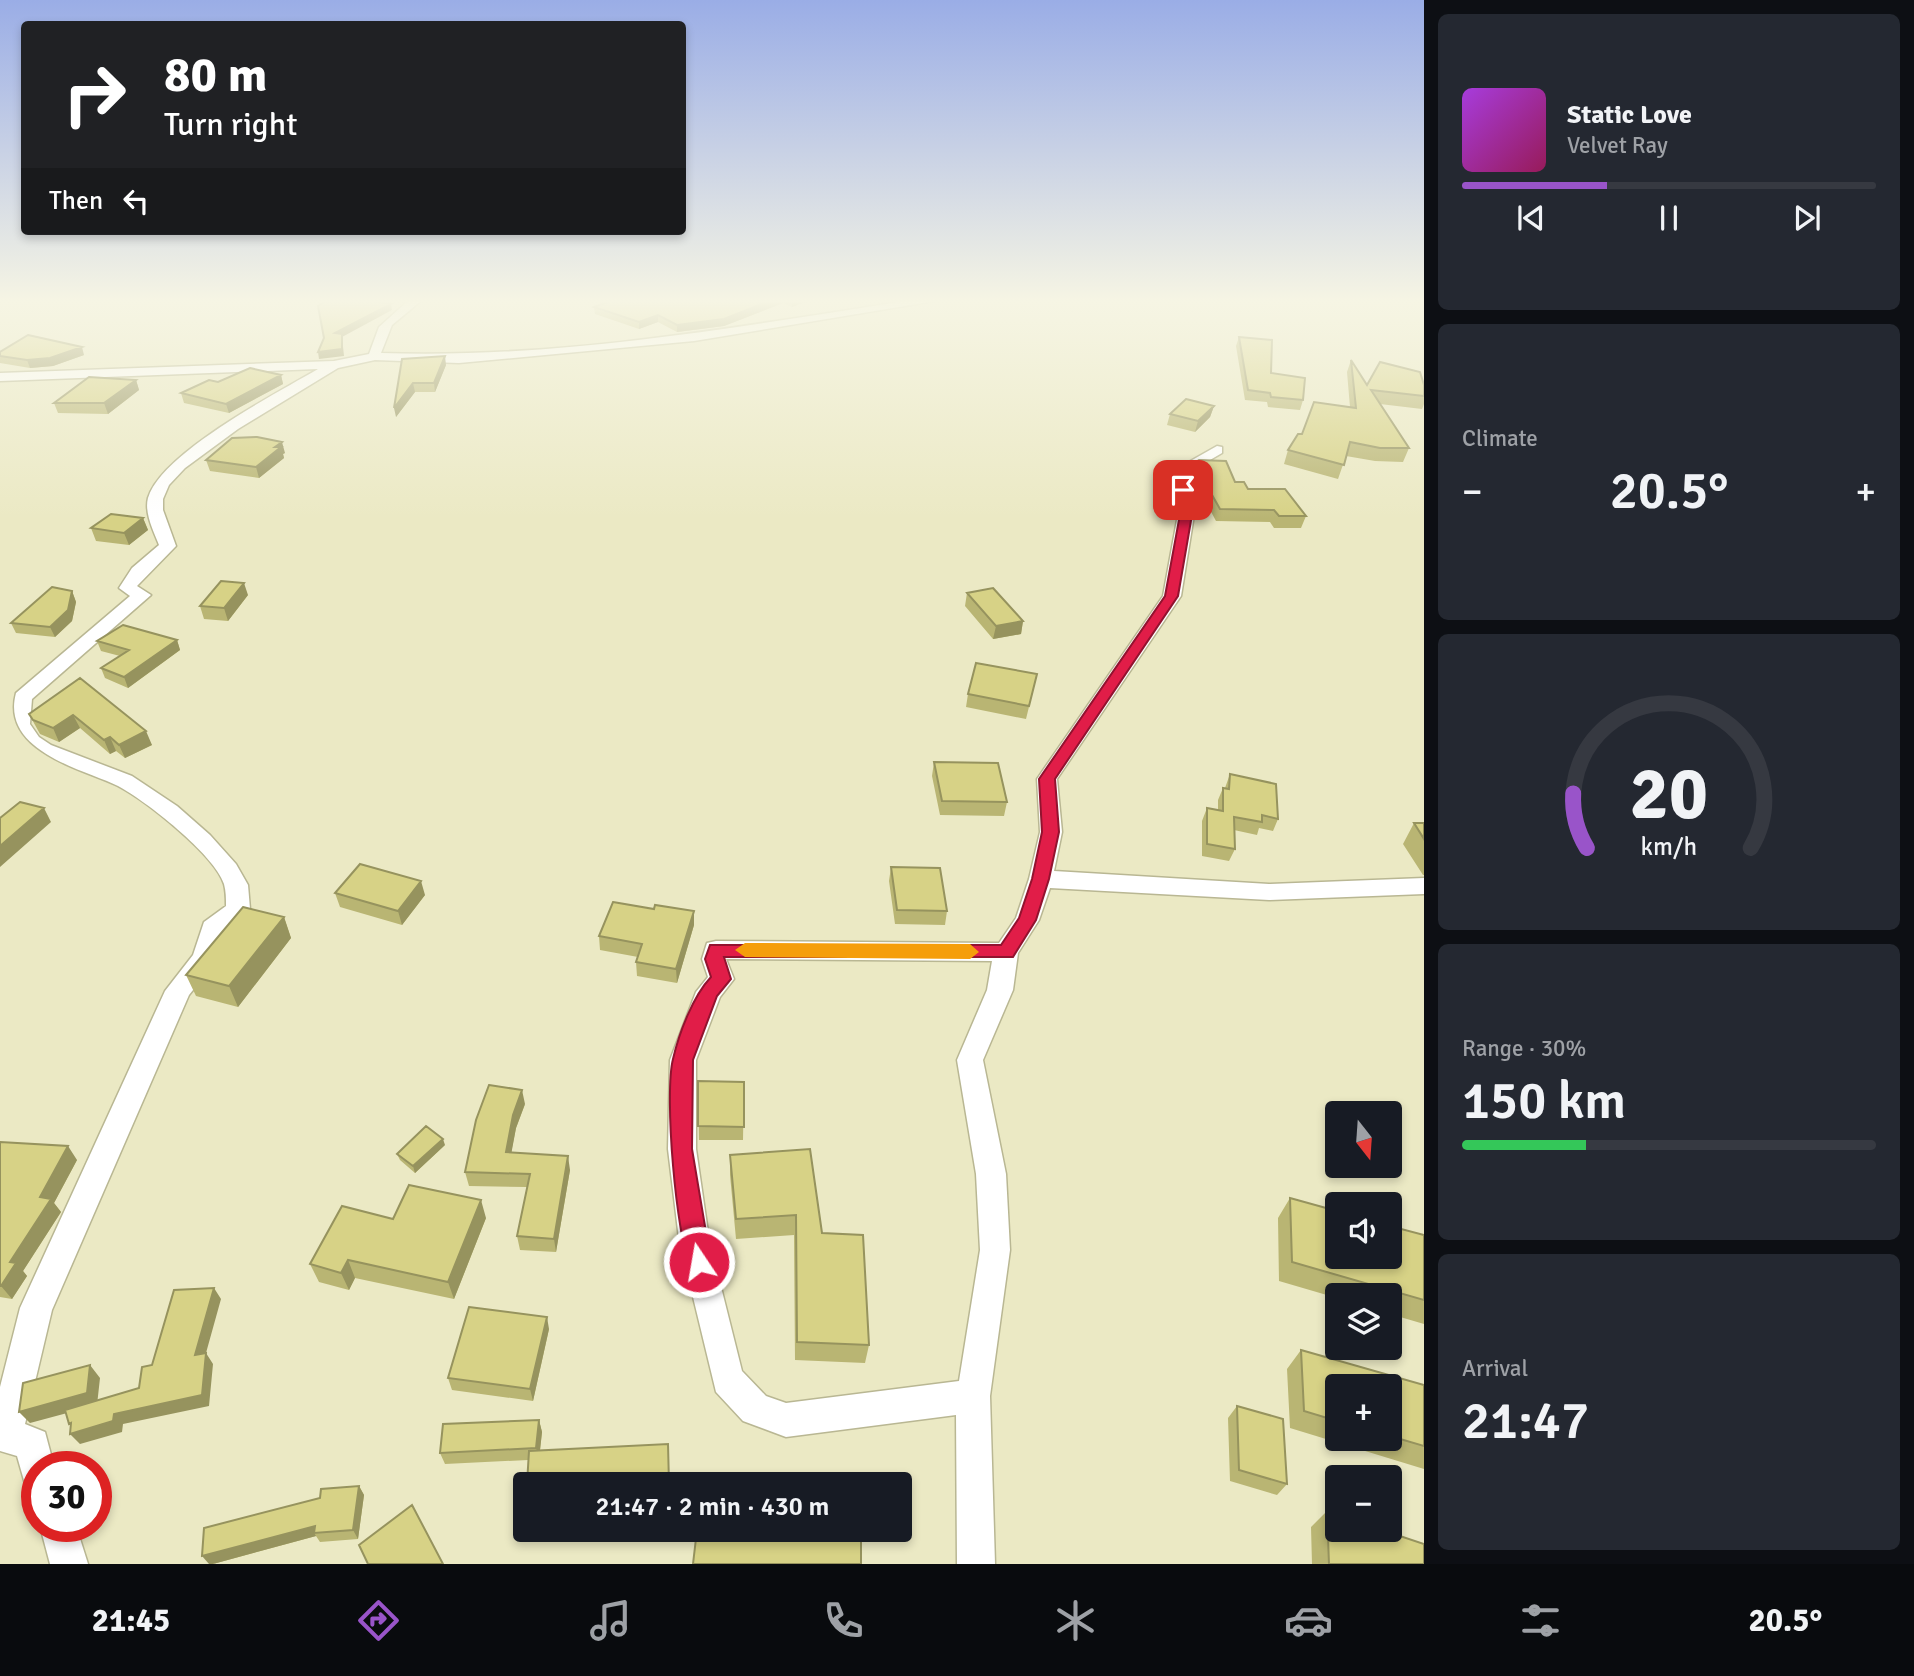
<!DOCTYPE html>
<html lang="en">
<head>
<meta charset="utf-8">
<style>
  body { margin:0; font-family:Signika,sans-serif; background:#242831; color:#f1f3f6; height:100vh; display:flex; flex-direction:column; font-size:26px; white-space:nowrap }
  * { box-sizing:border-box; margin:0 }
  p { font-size:23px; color:#9ea1a6 }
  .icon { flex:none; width:38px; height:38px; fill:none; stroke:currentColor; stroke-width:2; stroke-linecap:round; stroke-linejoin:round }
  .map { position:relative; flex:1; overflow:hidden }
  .details { display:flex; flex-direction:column; gap:14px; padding:14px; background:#0d0f14; width:490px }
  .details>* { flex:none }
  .banner { position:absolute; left:21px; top:21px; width:665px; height:214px; border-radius:7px; box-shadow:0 4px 10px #0003; background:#202124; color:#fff; overflow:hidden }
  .needle { width:46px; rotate:163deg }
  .buttons { position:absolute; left:1325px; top:1101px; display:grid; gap:14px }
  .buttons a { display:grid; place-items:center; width:77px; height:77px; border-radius:7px; background:#171b24; box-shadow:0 4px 10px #0003; font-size:35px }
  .speed { position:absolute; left:21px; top:1451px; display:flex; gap:14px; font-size:35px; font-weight:700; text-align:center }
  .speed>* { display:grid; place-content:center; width:91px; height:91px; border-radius:50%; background:#171b24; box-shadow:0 4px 10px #0003; line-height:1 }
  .speed .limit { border:10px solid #d22; background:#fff; color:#111 }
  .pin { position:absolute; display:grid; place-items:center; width:60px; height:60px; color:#fff; margin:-30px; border-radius:14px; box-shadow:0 4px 10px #0006 }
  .me { position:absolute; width:77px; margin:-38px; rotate:348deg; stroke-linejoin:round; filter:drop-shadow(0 0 5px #0008) }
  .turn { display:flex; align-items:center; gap:24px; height:147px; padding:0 28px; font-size:32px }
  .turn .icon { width:91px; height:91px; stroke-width:2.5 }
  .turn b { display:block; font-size:49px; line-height:60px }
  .then { display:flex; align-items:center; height:66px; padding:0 28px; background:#0003; gap:14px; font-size:26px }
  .big { font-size:52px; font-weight:600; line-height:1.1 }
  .details .tile { flex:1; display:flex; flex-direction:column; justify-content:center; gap:10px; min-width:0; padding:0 24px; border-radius:10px; background:#242831 }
  .details .dial { align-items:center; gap:0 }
  .dial svg { height:182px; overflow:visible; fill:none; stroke:#363941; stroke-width:7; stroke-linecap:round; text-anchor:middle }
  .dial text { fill:#f1f3f6; stroke:none }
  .song { display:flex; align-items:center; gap:21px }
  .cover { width:84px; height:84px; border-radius:10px; background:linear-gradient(135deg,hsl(280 70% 55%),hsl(330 70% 35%)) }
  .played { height:7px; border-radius:4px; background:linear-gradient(90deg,#9954c9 35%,#363941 35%) }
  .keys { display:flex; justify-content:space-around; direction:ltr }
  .heat { display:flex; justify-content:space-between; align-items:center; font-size:38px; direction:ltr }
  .charge { height:10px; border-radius:5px; background:linear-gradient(90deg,#34c759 30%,#363941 0) }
  .trip { position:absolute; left:513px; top:1472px; width:399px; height:70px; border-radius:7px; background:#171b24; box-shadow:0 4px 10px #0003; font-weight:600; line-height:70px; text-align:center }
  .dock { display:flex; height:112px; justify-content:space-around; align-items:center; background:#090b0e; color:#9ea1a6 }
  .dock .icon { width:49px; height:49px }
  .dock .active { color:#9954c9 }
  .dock b { font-size:32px; color:#f1f3f6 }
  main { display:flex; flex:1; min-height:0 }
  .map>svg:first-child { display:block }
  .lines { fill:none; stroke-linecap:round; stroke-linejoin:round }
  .street-casing { stroke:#b9b793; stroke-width:3 }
  .street { fill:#fff; fill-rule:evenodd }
  .wall { fill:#b9b573; fill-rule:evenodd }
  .shaded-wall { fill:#96935e }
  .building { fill:#d7d286; stroke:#96935e; stroke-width:2 }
  .route { fill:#e11d48; stroke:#92132f; stroke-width:2 }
  .slow { fill:#f59e0b }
</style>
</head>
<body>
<main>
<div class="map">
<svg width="1424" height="1564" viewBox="0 0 1424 1564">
  <rect width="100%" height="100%" fill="#ebe9c4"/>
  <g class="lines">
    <g class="street-casing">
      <path id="street" d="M409,300H422L392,325L381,353C559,359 737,327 912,300H941L694,341L459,363L375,360L338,368L238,429L185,468L169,485L163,499V510L176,546L137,586L151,595L32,699L30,724L39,737L51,745L132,776L177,806L210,835L236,864L248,885L250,909L223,933L213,965L189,995L52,1310L25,1424L45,1432L54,1466H37V1490L25,1484L17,1456L0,1451V1387L20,1308L165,991L193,955L204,922L226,906C226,899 226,891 224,884C214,854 146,801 118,786C86,770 0,752 16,693L130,596L119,588L132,568L159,545C154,532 144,513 148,498C161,453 277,393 318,369L0,381V373L334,361L369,354L379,327Z
        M1217,446L1222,447V453L1186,474L1195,509L1181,596L1057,779L1062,832L1054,871L1269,884L1424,878V894L1269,900L1050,888L1039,920L1018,953L1013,990L983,1060L1006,1174L1010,1250L990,1396L995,1564H957L956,1415L786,1437L743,1421L716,1392L679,1239L668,1149L670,1060L696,992L708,977L702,959L707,943L716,941L999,943L1016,918L1029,879L1040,832L1037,779L1163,596L1179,509L1171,472ZM726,959L992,961L987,990L957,1060L976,1174L980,1250L959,1381L786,1403L766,1396L742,1371L709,1239L696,1149V1060L720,997L734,979Z
        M40,1526H76L88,1564H50Z"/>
    </g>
    <use href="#street" class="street"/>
  </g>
  <path class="wall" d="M601,300H810L792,307L783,303L724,326L677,332L658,322L639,329L595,314L594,307L601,304Z
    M1239,337L1271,373L1303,400L1300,410L1268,407L1267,402L1245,400L1236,346Z
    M0,352L84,355L53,366L30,368L0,363Z
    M402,359L446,365L435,392H415L396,417Z
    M1351,360L1367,385L1424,396V404L1422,409L1380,404L1409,448L1403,462L1375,461L1346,456L1338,479L1284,464L1288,450L1302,434L1350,407L1347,372Z
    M281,375L283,384L229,413L184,403L181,393L218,382Z
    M136,380L139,390L108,414L58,413L54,403Z
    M1214,406L1210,417L1195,432L1167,425L1170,414Z
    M285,453L283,454L284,458L259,478L210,471L206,460Z
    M1194,463L1306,516L1301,528H1274L1270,522L1216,521L1191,474Z
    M143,518L148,530L129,545L96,541L91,528Z
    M72,591L76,602L72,621L55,637L16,633L11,623Z
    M967,593L1023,621L1021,634L993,639L965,606Z
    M248,595L228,621L204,619L200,606Z
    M177,640L180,650L128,688L105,678L101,668L120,656L101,651L97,641Z
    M1037,674L1026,719L966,707L968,694Z
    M80,678L152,745L125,758L116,751L110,754L80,728L59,742L40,734L29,714Z
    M934,762L1007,802L1004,816L940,815L932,776Z
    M1230,774L1278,819L1273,831L1259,828L1257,835L1234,830L1235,849L1229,861L1202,856V821L1207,808L1218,810V800L1223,788H1225Z
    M1414,823H1424V875H1423L1403,844Z
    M891,867L947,911L945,925L895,924L889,881Z
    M335,893L425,895L402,925L340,907Z
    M284,917L291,938L238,1007L196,996L186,975Z
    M694,925L677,983L637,976L636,962L638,957L600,950L599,936Z
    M698,1081L744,1082L743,1140H699Z
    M525,1104L516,1128L511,1153L570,1170L556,1252L520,1250L517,1236L527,1187L469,1186L465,1172Z
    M0,1142L77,1160L54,1203L61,1212L23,1271L27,1276L12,1299L0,1297Z
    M445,1145L415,1173L400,1160L397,1154Z
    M730,1155L822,1233L869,1345L865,1363L795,1360L794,1235L736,1239L730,1175Z
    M1290,1198L1424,1235V1324L1390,1314V1295H1337V1298L1279,1281L1278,1218Z
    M486,1218L454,1299L355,1278L349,1290L319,1282L310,1264L393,1219Z
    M549,1329L533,1401L452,1390L448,1378Z
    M1301,1350L1424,1385V1469L1290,1428L1287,1369ZM1337,1386H1390V1438H1337Z
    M1237,1406L1287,1484L1277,1495L1230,1481L1228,1418Z
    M539,1420L542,1432L540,1450L669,1461L528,1460L445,1464L440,1453Z
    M359,1486L364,1495L358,1539L320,1542L316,1536L213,1564Z
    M1327,1511L1424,1564H1312L1311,1527Z"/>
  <path class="shaded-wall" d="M772,300H783V303L724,326L677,332V325Z
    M792,300H810L792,307Z
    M391,304L392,310L342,337L344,356L319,359L318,352L335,333Z
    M658,315V322L639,329V322Z
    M82,347L84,355L53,366L30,368L27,360Z
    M445,356L446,365L435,392L434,383Z
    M281,375L283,384L229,413L226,404Z
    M136,380L139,390L108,414L104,403Z
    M413,383L415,392L396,417L394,408Z
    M1214,406L1210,417L1195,432L1198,421Z
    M282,442L285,453L283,454L284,458L259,478L256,467L275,447Z
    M143,518L148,530L129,545L124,533Z
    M244,583L248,595L228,621L224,608Z
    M72,591L76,602L72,621L55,637L50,627Z
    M1023,621L1021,634L993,639L996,626Z
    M177,640L180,650L128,688L124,677Z
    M73,715L80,728L59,742L53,728Z
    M146,731L152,745L125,758L119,745Z
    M110,737L116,751L110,754L104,740Z
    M44,808L51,822L0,867V846Z
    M421,881L425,895L402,925L398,911Z
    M694,911V925L677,983L676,969Z
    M284,917L291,938L238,1007L229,986Z
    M522,1090L525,1104L516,1128L509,1166L506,1152L513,1115Z
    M443,1139L445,1145L415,1173L413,1166Z
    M68,1146L77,1160L54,1203L61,1212L23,1271L27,1276L12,1299L1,1286L10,1262L40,1197Z
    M568,1156L570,1170L556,1252L554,1239Z
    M481,1200L486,1218L454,1299L448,1282Z
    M348,1260L355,1278L349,1290L341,1273Z
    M214,1288L221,1299L206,1353L213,1364L209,1406L123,1424L122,1432L80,1444L70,1434L77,1432L69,1424L114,1414L195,1355Z
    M547,1317L549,1329L533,1401L530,1389Z
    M90,1365L100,1378L97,1405L30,1423L19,1412Z
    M539,1420L542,1432L539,1459L536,1448Z
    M359,1486L364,1495L358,1539L353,1530Z
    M315,1526L314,1533L316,1536L213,1564H209L202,1556Z"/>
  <path class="building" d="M327,300H370L391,304L335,333L342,334V349L318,352L324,338L318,306Z
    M605,300H772L724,319L677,325L658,315L639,322L594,307L608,302Z
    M28,335L82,347L50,358L27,360L0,356V352Z
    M1239,337L1272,340L1271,373L1305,378L1303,400L1271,397L1270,393L1248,390Z
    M445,356L434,383H413L394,408L402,359Z
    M1351,360L1367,385L1380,362L1420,372L1424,385V396L1371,390L1409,448H1380L1350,442L1344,465L1288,450L1298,434H1302L1314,402L1356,408Z
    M250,368L281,375L226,404L181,393L209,380L218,382Z
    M89,377L136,380L104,403H54Z
    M1186,399L1214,406L1198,421L1170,414Z
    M257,437L282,442L275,447H281L256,467L206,460L232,438Z
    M1199,460L1226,461L1235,482H1244L1248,489H1285L1306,516H1279L1274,510L1220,509L1194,463Z
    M111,514L143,518L124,533L91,528Z
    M221,581L244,583L224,608L200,606Z
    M52,587L72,591L68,610L50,627L11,623Z
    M993,588L1023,621L996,626L967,593Z
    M123,625L177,640L124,677L101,668L129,650L97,641Z
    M976,663L1037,674L1029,706L968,694Z
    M80,678L146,731L119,745L110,737L104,740L73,715L53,728L33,720L29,714Z
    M934,762L998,763L1007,802L942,801Z
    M1230,774L1276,784L1278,819L1262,815V822L1234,817L1235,849L1207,844V808L1223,811V788L1229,789Z
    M20,802L44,808L0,846V818Z
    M1414,823H1424V839Z
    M360,864L421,881L398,911L335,893Z
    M891,867L940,868L947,911L897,910Z
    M613,902L654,909L655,905L694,911L676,969L636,962L642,944L599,936Z
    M243,907L284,917L229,986L186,975Z
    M698,1081L744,1082V1127L698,1126Z
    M489,1085L522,1090L513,1115L506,1152L568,1156L554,1239L517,1236L530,1174L465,1172L476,1120Z
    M426,1126L443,1139L413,1166L397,1154Z
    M0,1142L68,1146L40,1197L51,1199L10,1262L16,1263L1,1286H0Z
    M810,1149L822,1233L863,1235L869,1345L797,1342L796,1215L736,1219L730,1155Z
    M409,1185L481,1200L448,1282L348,1260L341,1273L310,1264L342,1206L393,1219Z
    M1290,1198L1337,1211V1256H1390V1226L1424,1235V1300L1292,1262Z
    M214,1288L195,1355L206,1353L202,1395L114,1414L113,1421L70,1434L71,1423L69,1424L65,1410L139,1388L142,1367L152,1365L174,1290Z
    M469,1307L547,1317L530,1389L448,1378Z
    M1301,1350L1424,1385V1446L1390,1436V1386H1337V1421L1304,1411Z
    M90,1365L87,1393L19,1412L23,1383Z
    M1237,1406L1283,1419L1287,1484L1239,1470Z
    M539,1420L536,1448L440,1453L443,1424Z
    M668,1444L669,1484H527L529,1451Z
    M718,1475L792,1484H717Z
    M359,1486L353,1530L314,1533L315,1526L202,1556L204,1528L320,1498L321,1489Z
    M412,1505L443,1564H368L359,1545Z
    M1327,1511L1337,1514V1530H1382L1424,1544V1564H1329Z
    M697,1530H834V1537L861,1540V1564H693Z"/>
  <linearGradient id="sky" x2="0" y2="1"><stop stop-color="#9aade6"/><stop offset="0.58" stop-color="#f6f5e4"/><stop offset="1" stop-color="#f6f5e4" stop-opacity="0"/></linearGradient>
  <rect width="1424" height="519" fill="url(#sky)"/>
  <path class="route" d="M1179,488H1187L1193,509L1178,596L1055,779L1059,832L1049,879L1036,920L1013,957H724L731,979L717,996L693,1060L692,1149L711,1262L708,1270L699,1274L691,1270C676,1236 664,1095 673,1059C679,1033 693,996 711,977L705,959L710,945H1001L1019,918L1032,879L1042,832L1039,779L1165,596L1181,509Z"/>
  <path class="slow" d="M745,943L970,944L979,952L970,959L745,957L735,950Z"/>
</svg>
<div class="buttons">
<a><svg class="needle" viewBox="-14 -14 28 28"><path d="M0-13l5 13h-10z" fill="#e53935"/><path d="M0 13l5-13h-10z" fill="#9ea1a6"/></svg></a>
<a><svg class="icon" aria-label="sound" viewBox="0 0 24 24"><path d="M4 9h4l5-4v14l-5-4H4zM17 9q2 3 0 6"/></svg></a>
<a><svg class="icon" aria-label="layers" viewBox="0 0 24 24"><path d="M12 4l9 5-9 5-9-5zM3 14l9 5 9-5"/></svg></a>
<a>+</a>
<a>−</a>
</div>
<div class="speed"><div class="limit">30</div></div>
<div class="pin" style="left:1183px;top:490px;background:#d93025"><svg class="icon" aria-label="arrive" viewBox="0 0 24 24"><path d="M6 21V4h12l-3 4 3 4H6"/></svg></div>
<svg class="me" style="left:699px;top:1262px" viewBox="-20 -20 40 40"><circle r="17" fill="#e11d48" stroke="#fff" stroke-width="3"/><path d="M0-11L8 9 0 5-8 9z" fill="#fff"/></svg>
<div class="trip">21:47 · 2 min · 430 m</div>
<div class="banner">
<div class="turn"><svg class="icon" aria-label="right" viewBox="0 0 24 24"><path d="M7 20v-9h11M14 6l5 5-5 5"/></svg><div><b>80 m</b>Turn right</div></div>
<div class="then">Then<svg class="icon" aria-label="left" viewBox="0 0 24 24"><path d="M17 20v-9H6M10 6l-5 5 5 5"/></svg></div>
</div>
</div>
<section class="details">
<div class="tile">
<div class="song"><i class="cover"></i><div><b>Static Love</b><p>Velvet Ray</p></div></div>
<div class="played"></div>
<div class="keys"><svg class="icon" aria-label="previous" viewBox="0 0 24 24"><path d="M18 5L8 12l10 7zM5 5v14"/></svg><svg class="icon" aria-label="pause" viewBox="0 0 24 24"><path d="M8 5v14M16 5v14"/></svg><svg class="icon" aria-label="next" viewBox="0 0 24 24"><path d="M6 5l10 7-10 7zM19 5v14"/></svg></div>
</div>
<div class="tile"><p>Climate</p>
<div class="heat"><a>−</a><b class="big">20.5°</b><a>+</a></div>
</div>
<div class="tile dial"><svg viewBox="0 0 100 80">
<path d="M14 69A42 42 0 1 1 86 69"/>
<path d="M14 69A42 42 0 0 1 8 45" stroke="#9954c9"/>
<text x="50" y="56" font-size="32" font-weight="700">20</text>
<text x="50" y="72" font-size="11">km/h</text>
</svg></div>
<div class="tile"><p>Range · 30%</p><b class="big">150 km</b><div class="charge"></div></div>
<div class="tile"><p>Arrival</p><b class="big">21:47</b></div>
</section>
</main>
<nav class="dock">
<b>21:45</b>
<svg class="icon active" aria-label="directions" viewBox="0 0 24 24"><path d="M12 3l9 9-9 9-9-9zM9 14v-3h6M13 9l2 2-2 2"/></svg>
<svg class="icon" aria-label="music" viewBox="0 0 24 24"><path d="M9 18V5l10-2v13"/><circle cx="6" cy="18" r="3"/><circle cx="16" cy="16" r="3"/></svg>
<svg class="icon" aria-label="phone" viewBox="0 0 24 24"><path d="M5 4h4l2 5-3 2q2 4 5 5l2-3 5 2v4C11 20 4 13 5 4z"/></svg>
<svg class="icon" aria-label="climate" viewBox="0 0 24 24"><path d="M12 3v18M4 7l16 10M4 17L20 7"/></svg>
<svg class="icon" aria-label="car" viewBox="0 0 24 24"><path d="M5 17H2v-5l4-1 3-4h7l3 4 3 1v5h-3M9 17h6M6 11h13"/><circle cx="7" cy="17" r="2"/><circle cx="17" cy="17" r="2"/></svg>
<svg class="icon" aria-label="filters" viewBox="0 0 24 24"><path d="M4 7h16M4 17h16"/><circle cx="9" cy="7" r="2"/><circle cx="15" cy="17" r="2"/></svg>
<b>20.5°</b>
</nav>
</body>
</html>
